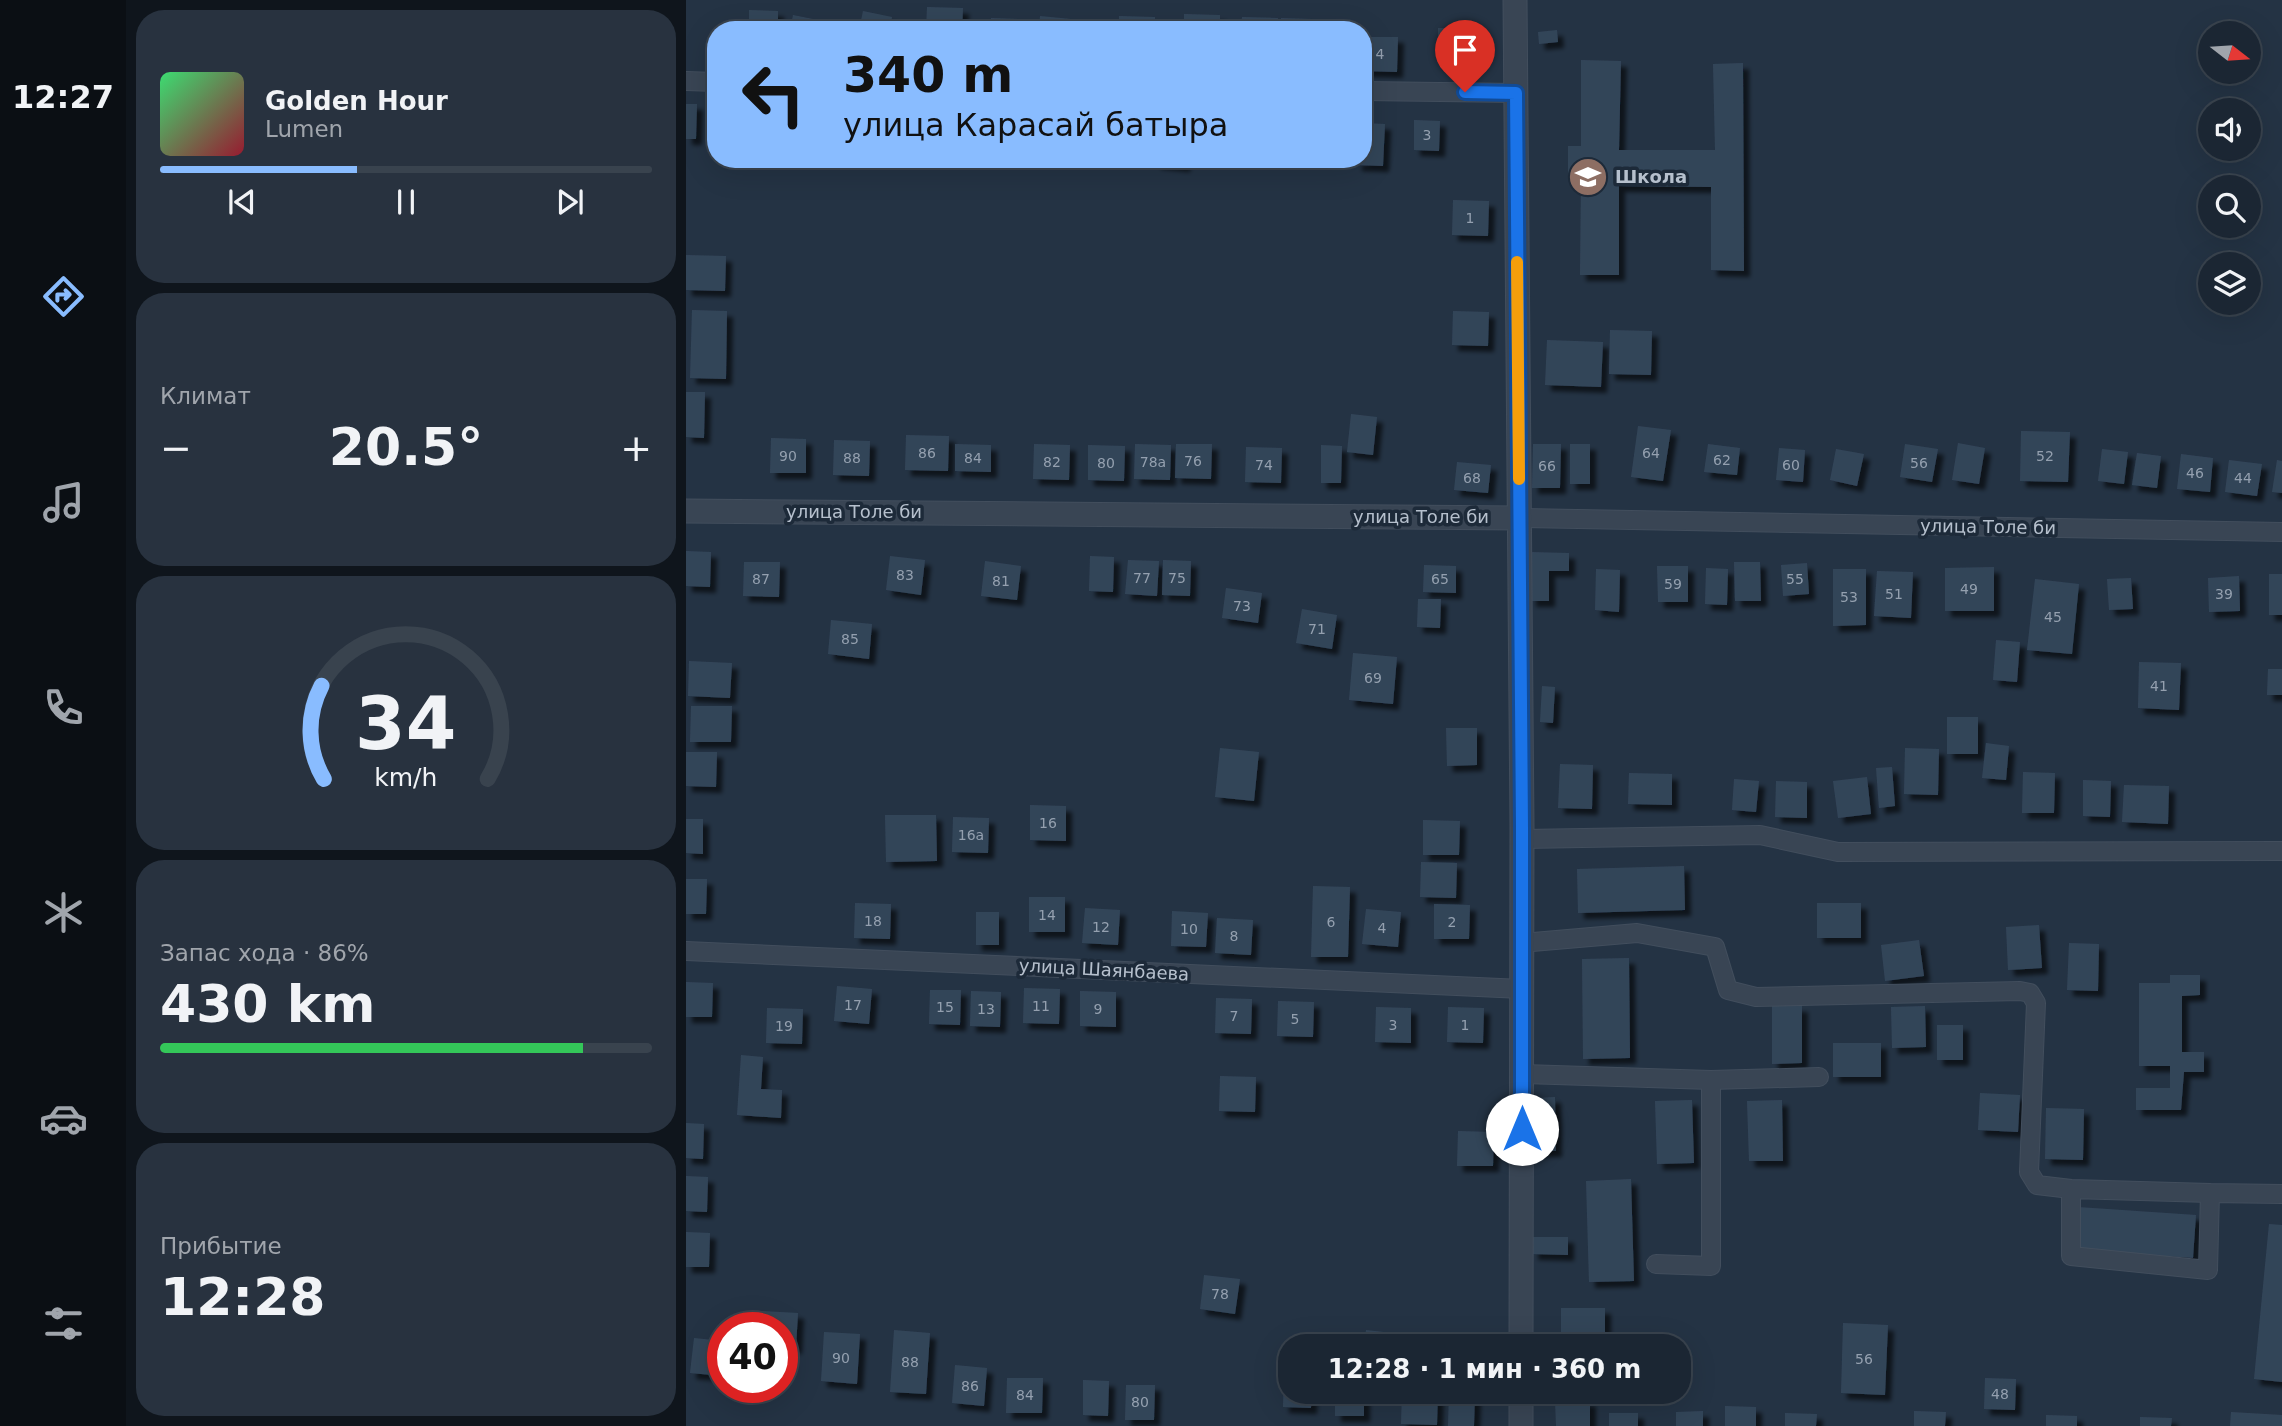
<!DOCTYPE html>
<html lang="ru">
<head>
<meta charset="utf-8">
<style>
  body { margin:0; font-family:"DejaVu Sans",sans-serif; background:#28323f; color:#f1f3f6; height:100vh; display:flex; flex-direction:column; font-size:26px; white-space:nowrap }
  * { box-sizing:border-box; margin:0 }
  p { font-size:23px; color:#a0a5ac }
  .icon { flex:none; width:38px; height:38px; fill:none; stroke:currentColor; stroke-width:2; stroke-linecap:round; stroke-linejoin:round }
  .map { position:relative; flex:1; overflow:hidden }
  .drawer { display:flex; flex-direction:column; gap:10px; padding:10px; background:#0f151c; width:560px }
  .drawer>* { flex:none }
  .top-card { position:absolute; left:21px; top:21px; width:665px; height:147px; border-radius:28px; box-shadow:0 7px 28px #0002,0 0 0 2px #39434e; background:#89bcff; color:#111; overflow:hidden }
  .needle { width:46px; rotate:107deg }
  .buttons { position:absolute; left:1512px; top:21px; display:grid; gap:14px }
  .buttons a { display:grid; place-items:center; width:63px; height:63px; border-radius:50%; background:#1b2633; box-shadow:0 7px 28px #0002,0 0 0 2px #39434e; font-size:35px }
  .speed { position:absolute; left:21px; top:1312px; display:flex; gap:14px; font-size:35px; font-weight:700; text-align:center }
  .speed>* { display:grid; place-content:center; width:91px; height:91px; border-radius:50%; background:#1b2633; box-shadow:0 7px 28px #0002,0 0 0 2px #39434e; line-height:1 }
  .speed .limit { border:10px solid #d22; background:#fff; color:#111 }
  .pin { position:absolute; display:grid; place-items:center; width:60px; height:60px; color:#fff; margin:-72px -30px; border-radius:50% 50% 50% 0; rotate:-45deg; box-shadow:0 0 7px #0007 }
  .pin .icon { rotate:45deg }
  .me { position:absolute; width:77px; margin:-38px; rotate:0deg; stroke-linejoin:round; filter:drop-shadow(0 0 5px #0008) }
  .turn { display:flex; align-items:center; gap:24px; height:147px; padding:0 21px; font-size:32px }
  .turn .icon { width:91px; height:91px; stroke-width:2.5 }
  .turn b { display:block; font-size:49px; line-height:60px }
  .big { font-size:52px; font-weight:700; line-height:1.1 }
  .drawer .widget { flex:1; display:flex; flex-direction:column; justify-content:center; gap:10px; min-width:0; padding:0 24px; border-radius:28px; background:#28323f }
  .drawer .dial { align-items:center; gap:0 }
  .dial svg { height:182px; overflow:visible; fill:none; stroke:#39434e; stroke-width:7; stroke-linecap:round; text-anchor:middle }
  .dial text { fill:#f1f3f6; stroke:none }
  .song { display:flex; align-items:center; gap:21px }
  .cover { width:84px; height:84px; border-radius:10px; background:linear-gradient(135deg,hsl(140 70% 55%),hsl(350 70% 35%)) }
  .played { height:7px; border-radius:4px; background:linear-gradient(90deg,#89bcff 40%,#39434e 40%) }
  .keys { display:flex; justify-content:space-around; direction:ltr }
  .heat { display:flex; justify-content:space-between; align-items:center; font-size:38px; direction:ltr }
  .charge { height:10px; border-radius:5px; background:linear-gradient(90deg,#34c759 86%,#39434e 0) }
  .trip { position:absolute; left:592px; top:1334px; width:413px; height:70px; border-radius:28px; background:#1b2633; box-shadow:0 7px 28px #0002,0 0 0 2px #39434e; font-weight:700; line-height:70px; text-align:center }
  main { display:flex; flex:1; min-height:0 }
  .dock { display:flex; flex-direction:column; width:126px; justify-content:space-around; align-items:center; background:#0b0f14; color:#a0a5ac }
  .dock .icon { width:49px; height:49px }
  .dock .selected { color:#89bcff }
  .dock b { font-size:32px; color:#f1f3f6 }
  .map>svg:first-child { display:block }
  .building { fill:#334559; filter:url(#shadow) }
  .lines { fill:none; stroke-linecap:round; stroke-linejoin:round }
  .minor-casing { stroke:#424e5d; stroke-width:20 }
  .tertiary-casing { stroke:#424e5d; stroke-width:25 }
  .minor { stroke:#394554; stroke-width:18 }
  .tertiary { stroke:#394554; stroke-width:23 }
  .route-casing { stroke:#114b97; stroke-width:18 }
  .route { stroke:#1a73e8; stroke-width:12 }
  .slow { stroke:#f59e0b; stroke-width:12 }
  .labels { text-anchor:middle; stroke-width:7; stroke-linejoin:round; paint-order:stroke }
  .number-label { font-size:14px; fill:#94a0af }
  .poi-label { font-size:18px; font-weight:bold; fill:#b6c0cd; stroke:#1d2a39; text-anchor:start }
  .street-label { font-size:18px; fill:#b6c0cd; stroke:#1d2a39 }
</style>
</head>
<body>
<main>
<nav class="dock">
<b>12:27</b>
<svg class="icon selected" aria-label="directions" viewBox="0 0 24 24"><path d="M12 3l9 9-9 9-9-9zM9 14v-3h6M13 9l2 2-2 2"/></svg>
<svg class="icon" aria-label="music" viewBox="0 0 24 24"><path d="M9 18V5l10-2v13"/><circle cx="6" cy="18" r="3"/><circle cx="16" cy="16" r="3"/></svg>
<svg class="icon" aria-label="phone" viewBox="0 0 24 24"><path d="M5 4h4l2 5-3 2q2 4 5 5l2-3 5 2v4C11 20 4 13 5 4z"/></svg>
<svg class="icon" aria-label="climate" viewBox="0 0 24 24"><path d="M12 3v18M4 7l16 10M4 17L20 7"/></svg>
<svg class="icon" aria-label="car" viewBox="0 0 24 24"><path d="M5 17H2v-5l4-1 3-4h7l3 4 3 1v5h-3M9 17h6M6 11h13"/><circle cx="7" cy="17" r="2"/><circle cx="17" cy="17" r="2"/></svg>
<svg class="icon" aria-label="filters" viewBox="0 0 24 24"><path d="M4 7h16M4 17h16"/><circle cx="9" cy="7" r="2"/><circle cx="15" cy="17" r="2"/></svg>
</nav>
<section class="drawer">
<div class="widget">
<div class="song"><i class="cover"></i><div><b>Golden Hour</b><p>Lumen</p></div></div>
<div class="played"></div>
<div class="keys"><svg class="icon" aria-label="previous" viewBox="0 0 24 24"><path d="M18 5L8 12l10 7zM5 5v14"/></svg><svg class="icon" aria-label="pause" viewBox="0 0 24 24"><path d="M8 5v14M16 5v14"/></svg><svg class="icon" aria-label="next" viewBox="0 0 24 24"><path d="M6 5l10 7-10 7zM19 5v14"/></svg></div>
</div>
<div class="widget"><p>Климат</p>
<div class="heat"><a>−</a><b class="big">20.5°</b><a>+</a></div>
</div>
<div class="widget dial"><svg viewBox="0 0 100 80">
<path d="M14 69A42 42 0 1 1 86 69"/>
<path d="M14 69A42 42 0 0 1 13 28" stroke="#89bcff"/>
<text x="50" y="56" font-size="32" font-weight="700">34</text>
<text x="50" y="72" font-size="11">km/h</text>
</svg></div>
<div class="widget"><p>Запас хода · 86%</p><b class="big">430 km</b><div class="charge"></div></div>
<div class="widget"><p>Прибытие</p><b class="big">12:28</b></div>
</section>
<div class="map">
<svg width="1596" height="1426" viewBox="0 0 1596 1426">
  <defs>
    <filter id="shadow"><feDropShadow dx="6" dy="6" stdDeviation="2" flood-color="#0009"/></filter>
  </defs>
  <rect width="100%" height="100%" fill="#243344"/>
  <path class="building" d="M241,7L277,8L276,30H240Z
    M63,10L92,11V30H63Z
    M177,11L206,17L204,30H173Z
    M498,14L534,15V30H498Z
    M107,15L127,19L125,30H104Z
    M354,16L385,19L383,30H353Z
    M433,16L469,17V30H433Z
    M556,17L592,18L591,30H555Z
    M305,18L333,19V30H305Z
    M595,18L626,19L625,30H595Z
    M752,28L788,29L787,64L752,63Z
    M871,30L872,42L853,44L852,32Z
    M677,37H712L711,72L677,71Z
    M895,60L935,61L933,150H1029L1027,64L1057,63L1058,271L1025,270V187L933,186V275H894L895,178H882V146H895Z
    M0,104H11L10,139H0Z
    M728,120L754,121L753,151L728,150Z
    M677,123L699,124L697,166L670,165V159H677Z
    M469,159H499L498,166L469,163Z
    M767,200L803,201L802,236L766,235Z
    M0,255L40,256L39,291L0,290Z
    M6,310L41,311L40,379L4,378Z
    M767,311L803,312L802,346L766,345Z
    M924,330L966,331L965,375L923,374Z
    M861,340L917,342L915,387L859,385Z
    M0,392H19L18,438L0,437Z
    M665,414L691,417L687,455L661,452Z
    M952,426L985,430L977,481L945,477Z
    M1335,431L1384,432L1382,482L1334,481Z
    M220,435L263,436L262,471L219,470Z
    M85,438L120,439V473H84Z
    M148,440L184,441L183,476L147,475Z
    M1272,443L1299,448L1293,484L1266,480Z
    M269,444L305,445V472L269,471Z
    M348,444L384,445L383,480L347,479Z
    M449,444L485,445L484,480L448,479Z
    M490,444H526L525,479L489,478Z
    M847,444H875L874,488H846Z
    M884,444H904V484H884Z
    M1022,444L1054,448L1051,475L1018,472Z
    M1219,444L1252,449L1246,482L1214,477Z
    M402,445L439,446L438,481L402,480Z
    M635,445L656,446L655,483H635Z
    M560,447L596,448L595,483L559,482Z
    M1093,448L1119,450L1117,482L1090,480Z
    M1150,449L1178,454L1171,486L1144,480Z
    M1416,449L1442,452L1438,484L1412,481Z
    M1451,453L1475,456L1471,488L1446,485Z
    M1495,454L1527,458L1524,492L1491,489Z
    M1543,460L1576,464L1571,496L1539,492Z
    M1591,460L1596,461V493L1586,492Z
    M771,462L805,465L802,493L768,490Z
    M0,551L25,552L24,587L0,586Z
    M844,552L883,553V571H863V601H844Z
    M204,556L239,560L235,595L200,590Z
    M404,556L428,557L427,592L403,591Z
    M442,560L473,561L471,596L439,594Z
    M477,560L505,561L504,596L476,595Z
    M299,561L335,566L331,600L295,596Z
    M58,562H94L93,597L57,596Z
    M1048,562H1074L1075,601H1049Z
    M1121,563L1123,594L1097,596L1095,565Z
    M738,565L770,566V593L737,592Z
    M971,566H1002V602H972Z
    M1308,567V611H1259V568Z
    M1020,568L1042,569L1041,605L1019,604Z
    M910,569L934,570L933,612L909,610Z
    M1147,569H1180V625L1147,626Z
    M1191,571L1227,572L1225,618L1188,616Z
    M1583,574H1596V615H1583Z
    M1553,576L1554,611L1523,612L1522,578Z
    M1445,578L1447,609L1423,610L1421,579Z
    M1349,579L1393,584L1386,654L1341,650Z
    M540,588L576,593L572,623L536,618Z
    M732,599H755L754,628L731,627Z
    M616,609L651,615L646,649L610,643Z
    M145,620L186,624L183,659L142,654Z
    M1310,640L1334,642L1331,682L1307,680Z
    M667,653L711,657L707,704L663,700Z
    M3,661L46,663L44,698L2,696Z
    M1453,662L1495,663L1493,710L1452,708Z
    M1582,669H1596V695H1581Z
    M856,686L869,687L867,723L854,722Z
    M5,706H46L45,742H4Z
    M1261,717H1292V754H1261Z
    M760,728H791V765L761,766Z
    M1300,743L1323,746L1320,780L1296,778Z
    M534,748L573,752L568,801L529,797Z
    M1219,748L1253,749L1252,795L1218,794Z
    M0,752H31L30,787L0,786Z
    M874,764L907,765L906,809L872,808Z
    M1206,767L1209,806L1193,808L1190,768Z
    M1337,772L1369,773L1368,813H1336Z
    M943,773L986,774V805L942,804Z
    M1181,777L1185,814L1152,818L1147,781Z
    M1048,779L1073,781L1070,812L1046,810Z
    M1397,780L1425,781L1424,817L1397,816Z
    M1090,781L1121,782V818L1089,817Z
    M1438,785L1483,786L1482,824L1436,822Z
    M344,805L380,806V841L344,840Z
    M199,815H250L251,861L200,862Z
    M267,817L303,818L302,853L266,852Z
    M0,819H17V854L0,853Z
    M737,820L774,821L773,855H737Z
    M735,862L771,863L770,898L734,897Z
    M998,866L999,910L892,913L891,869Z
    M0,879H21L20,914H0Z
    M627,886L664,887L662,957H625Z
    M343,897H379V932H343Z
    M169,903L205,904L204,939L168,938Z
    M1131,903H1175V938H1131Z
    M748,904L784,905L783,939H748Z
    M399,908L434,910L432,945L396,943Z
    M680,909L715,912L712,947L676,944Z
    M486,911L522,913L520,947L485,946Z
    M290,912H313V945H290Z
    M531,918L567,920L565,955L529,953Z
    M1353,925L1356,968L1322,970L1320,927Z
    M1233,940L1238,976L1199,981L1195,945Z
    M1383,943L1413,944L1412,991L1381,990Z
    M943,958L944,1058L897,1059L896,959Z
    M1484,975H1514V995L1496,996V1052H1518V1072H1498L1495,1110H1450V1088H1484V1066H1453V983H1484Z
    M0,982L27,983L26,1017H0Z
    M151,986L186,989L183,1024L148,1021Z
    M338,988L374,989L373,1024L337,1023Z
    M244,990H275L274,1025L243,1024Z
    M285,991L315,992L314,1027L284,1026Z
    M394,991L430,992V1027L394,1026Z
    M530,998L566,999L565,1034L529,1033Z
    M592,1001L628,1002L627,1037L591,1036Z
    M1086,1006H1116V1063L1086,1064Z
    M1239,1006L1240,1047L1206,1048L1205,1007Z
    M690,1007L725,1008V1043L689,1042Z
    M762,1007L798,1008L797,1043L761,1042Z
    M81,1008L117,1009L116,1044L80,1043Z
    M1251,1025H1277V1060H1251Z
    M1147,1043H1195V1077H1147Z
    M55,1055L77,1057L75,1089L96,1090L95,1118L51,1115Z
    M534,1076L570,1077L569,1112L533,1111Z
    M1294,1093L1334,1095L1332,1132L1292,1130Z
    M869,1097L870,1151H850L849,1098Z
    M1006,1100L1008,1163L971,1164L969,1101Z
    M1096,1100L1097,1161H1063L1061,1101Z
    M1360,1108L1398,1109L1397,1160L1359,1159Z
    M0,1123L18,1124L17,1159L0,1158Z
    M772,1131L808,1132L807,1166H771Z
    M0,1176L22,1177L21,1212L0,1211Z
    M945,1179L948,1281L903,1282L900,1181Z
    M1392,1207L1510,1215L1507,1258L1389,1250Z
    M1583,1224L1596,1225V1382L1568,1379Z
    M0,1232L24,1233L23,1267H0Z
    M847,1237H882V1255L846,1254Z
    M518,1275L554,1279L549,1314L514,1309Z
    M875,1308H919V1344H875Z
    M76,1311L112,1313L110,1348L96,1347V1328H75Z
    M1157,1323L1202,1325L1199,1395L1155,1393Z
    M208,1330L244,1333L240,1394L204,1392Z
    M680,1330L716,1334L714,1346H678Z
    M138,1332L174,1334L171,1384L135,1381Z
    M8,1338L37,1341V1376L4,1373Z
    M269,1365L301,1368L298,1406L266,1403Z
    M598,1372H604V1391H626L625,1408L597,1407Z
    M321,1378H357L356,1413H320Z
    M1299,1378L1330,1379L1329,1410L1298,1409Z
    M397,1380L423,1381L422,1416L397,1415Z
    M440,1385H469L468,1420H439Z
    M649,1391H678V1416H649Z
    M716,1391H752L751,1425L715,1424Z
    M763,1393H789L788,1426H762Z
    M869,1400H904V1426H870Z
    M1039,1406L1070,1407V1426H1039Z
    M1017,1411V1426H990V1412Z
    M1228,1411L1260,1412L1259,1426H1228Z
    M1545,1412L1596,1415V1426H1544Z
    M923,1413H952V1426H923Z
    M1099,1413L1131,1414L1130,1426H1099Z
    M1360,1415L1391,1416V1426H1360Z
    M1454,1417L1486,1418L1485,1426H1454Z"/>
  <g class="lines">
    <g class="minor-casing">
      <path id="minor" d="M0,81L30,82
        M677,91L830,93
        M834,518L1596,532
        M836,839L1074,835L1152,852L1596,851
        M836,943L951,933L1029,947L1042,990L1070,997L1334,991L1344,993L1350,1003L1343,1172L1351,1185L1385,1189L1524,1193L1522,1270L1385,1256V1189
        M0,951L836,989
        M836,1074L1025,1080
        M1524,1193L1596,1194
        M970,1264L1025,1266V1080L1133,1077"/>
    </g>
    <g class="tertiary-casing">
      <path id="tertiary" d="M829,0L836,827L835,1346
        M0,511L834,518
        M835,1426V1391"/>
    </g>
    <use href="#minor" class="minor"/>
    <use href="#tertiary" class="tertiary"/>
  </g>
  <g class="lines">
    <g class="route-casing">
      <path id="route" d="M779,92L830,93L836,827V1129"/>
    </g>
    <use href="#route" class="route"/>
    <path class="slow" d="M831,262L833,479"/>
  </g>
  <defs>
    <g id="school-disc" transform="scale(2.0125)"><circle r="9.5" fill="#8d6e63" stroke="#1d2a39"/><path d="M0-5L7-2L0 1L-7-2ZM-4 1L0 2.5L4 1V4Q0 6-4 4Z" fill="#fff"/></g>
  </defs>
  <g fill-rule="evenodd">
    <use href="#school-disc" x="902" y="177"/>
  </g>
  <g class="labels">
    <g class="number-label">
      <text x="694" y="59">4</text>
      <text x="741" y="140">3</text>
      <text x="784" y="223">1</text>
      <text x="241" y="458">86</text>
      <text x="965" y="458">64</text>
      <text x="102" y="461">90</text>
      <text x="1359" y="461">52</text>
      <text x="166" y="463">88</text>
      <text x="287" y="463">84</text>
      <text x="1036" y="465">62</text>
      <text x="507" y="466">76</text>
      <text x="366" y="467">82</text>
      <text x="467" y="467">78а</text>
      <text x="420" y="468">80</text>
      <text x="1233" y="468">56</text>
      <text x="578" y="470">74</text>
      <text x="1105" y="470">60</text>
      <text x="861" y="471">66</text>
      <text x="1509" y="478">46</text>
      <text x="786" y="483">68</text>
      <text x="1557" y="483">44</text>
      <text x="219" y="580">83</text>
      <text x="456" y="583">77</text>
      <text x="491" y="583">75</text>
      <text x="75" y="584">87</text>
      <text x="754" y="584">65</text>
      <text x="1109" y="584">55</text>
      <text x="315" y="586">81</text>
      <text x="987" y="589">59</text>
      <text x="1283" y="594">49</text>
      <text x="1208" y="599">51</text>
      <text x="1538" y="599">39</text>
      <text x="1163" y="602">53</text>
      <text x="556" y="611">73</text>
      <text x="1367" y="622">45</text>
      <text x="631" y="634">71</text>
      <text x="164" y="644">85</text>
      <text x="687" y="683">69</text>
      <text x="1473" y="691">41</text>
      <text x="362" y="828">16</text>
      <text x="285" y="840">16а</text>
      <text x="361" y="920">14</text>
      <text x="187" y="926">18</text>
      <text x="645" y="927">6</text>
      <text x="766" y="927">2</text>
      <text x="415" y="932">12</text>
      <text x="696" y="933">4</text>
      <text x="503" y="934">10</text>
      <text x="548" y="941">8</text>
      <text x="167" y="1010">17</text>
      <text x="355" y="1011">11</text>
      <text x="259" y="1012">15</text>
      <text x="300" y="1014">13</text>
      <text x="412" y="1014">9</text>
      <text x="548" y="1021">7</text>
      <text x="609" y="1024">5</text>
      <text x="707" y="1030">3</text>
      <text x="779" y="1030">1</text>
      <text x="98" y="1031">19</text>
      <text x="534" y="1299">78</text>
      <text x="155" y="1363">90</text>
      <text x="1178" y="1364">56</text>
      <text x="224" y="1367">88</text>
      <text x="284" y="1391">86</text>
      <text x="1314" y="1399">48</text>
      <text x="339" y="1400">84</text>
      <text x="454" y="1407">80</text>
    </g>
    <g class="poi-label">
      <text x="929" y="183">Школа</text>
    </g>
    <g class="street-label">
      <text x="168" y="518">улица Толе би</text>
      <text x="735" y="523">улица Толе би</text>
      <text transform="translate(1302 527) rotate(1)" y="6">улица Толе би</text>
      <text transform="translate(418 970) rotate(3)" y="6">улица Шаянбаева</text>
    </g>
  </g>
</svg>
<div class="buttons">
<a><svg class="needle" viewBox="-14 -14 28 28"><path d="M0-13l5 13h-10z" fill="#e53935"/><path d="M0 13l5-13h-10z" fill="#a0a5ac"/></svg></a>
<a><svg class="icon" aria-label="sound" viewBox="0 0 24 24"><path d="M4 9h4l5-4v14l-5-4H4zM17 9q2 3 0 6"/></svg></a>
<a><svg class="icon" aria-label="search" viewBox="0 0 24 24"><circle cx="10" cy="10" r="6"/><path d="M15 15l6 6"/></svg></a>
<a><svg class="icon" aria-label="layers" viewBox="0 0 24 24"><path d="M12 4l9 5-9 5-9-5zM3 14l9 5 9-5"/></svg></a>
</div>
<div class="speed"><div class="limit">40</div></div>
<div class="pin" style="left:779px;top:92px;background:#d93025"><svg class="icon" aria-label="arrive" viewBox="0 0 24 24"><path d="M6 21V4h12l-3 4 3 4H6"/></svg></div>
<svg class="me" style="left:836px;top:1129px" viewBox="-20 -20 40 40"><circle r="19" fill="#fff"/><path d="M0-13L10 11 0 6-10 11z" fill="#1a73e8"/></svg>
<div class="trip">12:28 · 1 мин · 360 m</div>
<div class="top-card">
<div class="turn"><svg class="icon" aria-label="left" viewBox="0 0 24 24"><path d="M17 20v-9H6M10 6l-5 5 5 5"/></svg><div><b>340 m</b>улица Карасай батыра</div></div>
</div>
</div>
</main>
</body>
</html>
